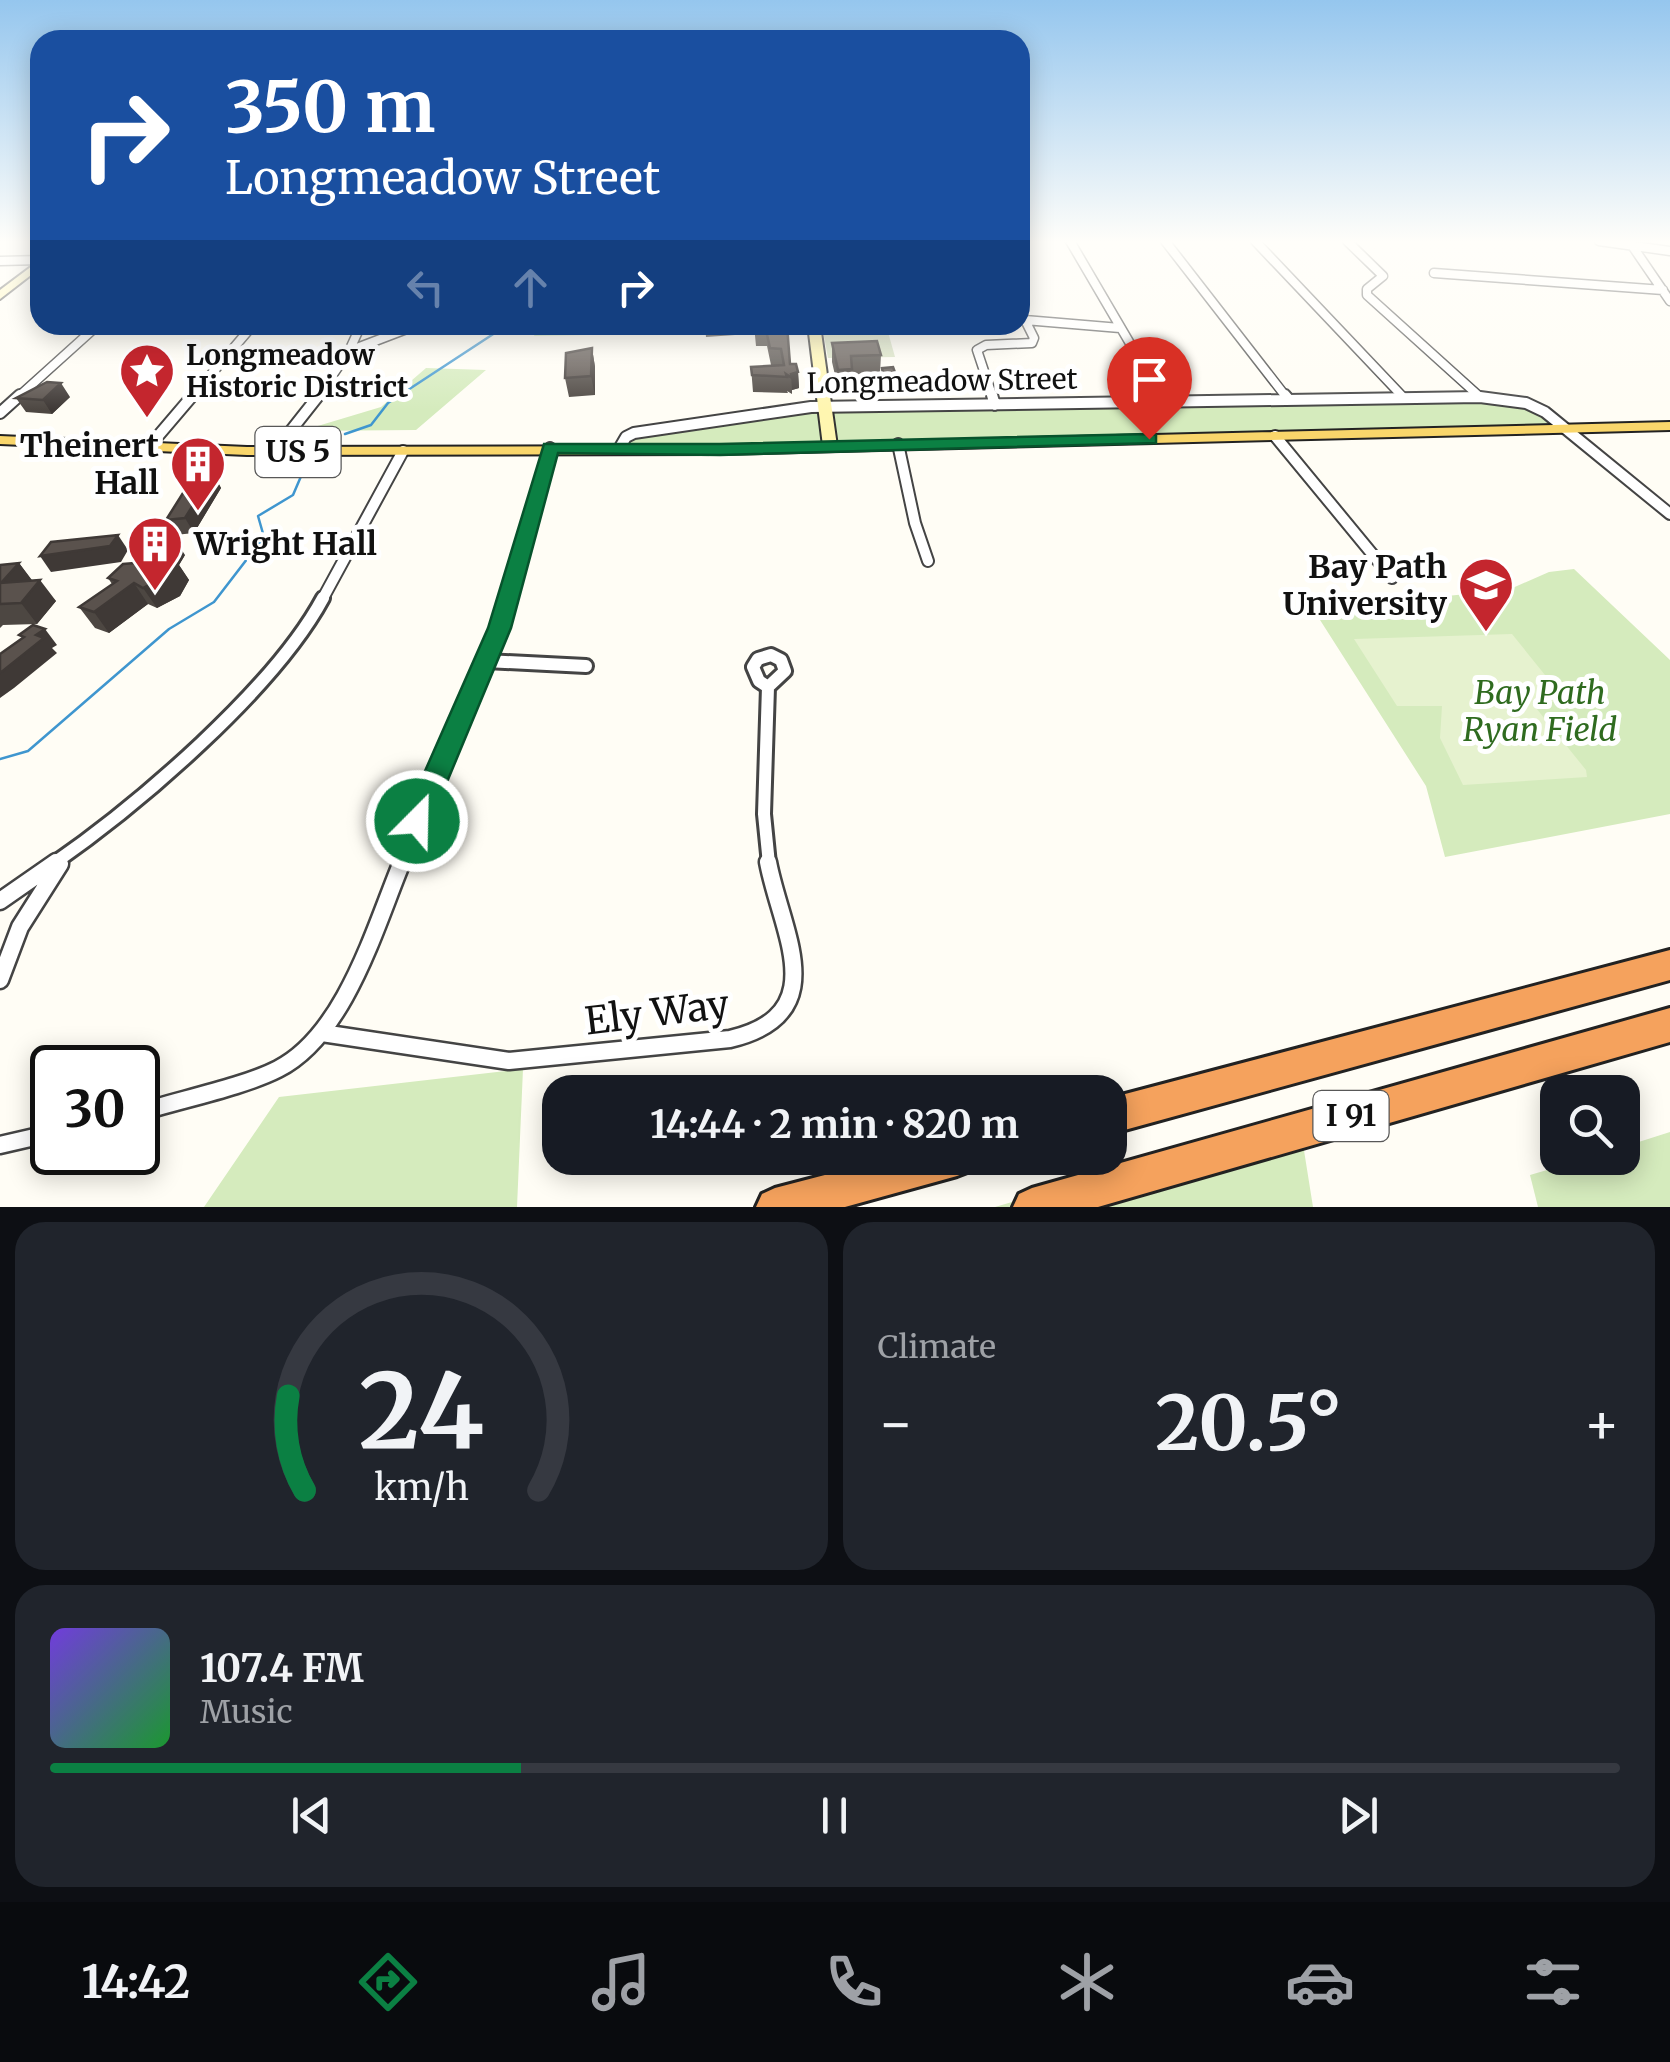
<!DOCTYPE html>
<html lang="en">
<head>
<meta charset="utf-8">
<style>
  body { margin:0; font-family:Merriweather,serif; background:#20242c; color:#f1f3f6; height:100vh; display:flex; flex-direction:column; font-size:38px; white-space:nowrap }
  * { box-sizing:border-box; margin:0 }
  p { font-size:32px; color:#9ea1a6 }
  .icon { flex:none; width:55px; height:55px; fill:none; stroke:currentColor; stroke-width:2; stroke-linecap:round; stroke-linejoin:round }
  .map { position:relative; height:1207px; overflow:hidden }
  .sheet { display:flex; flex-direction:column; gap:15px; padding:15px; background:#0d0f14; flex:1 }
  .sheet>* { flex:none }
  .guide { position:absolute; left:30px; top:30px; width:1000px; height:305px; border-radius:30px; box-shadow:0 5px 25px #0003; background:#1a4fa0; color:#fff; overflow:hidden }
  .fabs { position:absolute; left:1540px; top:1075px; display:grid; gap:20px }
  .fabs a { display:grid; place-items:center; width:100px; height:100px; border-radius:20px; background:#171b24; box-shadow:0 5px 25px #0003; font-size:50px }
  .speed { position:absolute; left:30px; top:1045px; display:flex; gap:20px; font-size:50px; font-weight:700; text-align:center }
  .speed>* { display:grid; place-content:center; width:130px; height:130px; border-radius:50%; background:#171b24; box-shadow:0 5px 25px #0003; line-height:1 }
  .speed .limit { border:5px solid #111; border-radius:15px; background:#fff; color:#111 }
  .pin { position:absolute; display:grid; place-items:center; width:85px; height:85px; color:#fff; margin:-102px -42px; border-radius:50% 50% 50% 0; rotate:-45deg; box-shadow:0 0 10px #0007 }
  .pin .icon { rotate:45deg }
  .me { position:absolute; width:110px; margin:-55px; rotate:23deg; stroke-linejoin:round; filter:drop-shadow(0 0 8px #0008) }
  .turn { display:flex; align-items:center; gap:35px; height:210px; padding:0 30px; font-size:45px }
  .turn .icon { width:130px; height:130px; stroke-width:2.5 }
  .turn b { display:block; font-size:70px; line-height:85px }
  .lanes { display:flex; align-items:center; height:95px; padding:0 30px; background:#0003; justify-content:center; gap:50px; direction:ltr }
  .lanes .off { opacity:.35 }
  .big { font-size:75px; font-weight:700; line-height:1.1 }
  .sheet .tile { flex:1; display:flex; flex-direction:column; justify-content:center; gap:15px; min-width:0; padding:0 35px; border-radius:30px; background:#20242c }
  .sheet .dial { align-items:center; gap:0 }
  .dial svg { height:260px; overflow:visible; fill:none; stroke:#363941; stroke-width:7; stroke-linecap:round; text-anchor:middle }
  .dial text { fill:#f1f3f6; stroke:none }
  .song { display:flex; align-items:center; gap:30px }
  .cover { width:120px; height:120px; border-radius:15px; background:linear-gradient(135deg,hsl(260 70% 55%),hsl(130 70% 35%)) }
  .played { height:10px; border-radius:5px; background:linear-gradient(90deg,#0b8043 30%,#363941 30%) }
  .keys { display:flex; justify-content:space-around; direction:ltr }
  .heat { display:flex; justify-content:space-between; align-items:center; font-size:55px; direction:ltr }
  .sheet .tiles { flex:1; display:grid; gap:15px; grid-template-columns:1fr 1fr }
  .tile:last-child { grid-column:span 2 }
  .trip { position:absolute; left:542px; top:1075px; width:585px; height:100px; border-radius:30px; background:#171b24; box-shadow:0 5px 25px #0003; font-weight:700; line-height:100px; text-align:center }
  .dock { display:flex; height:160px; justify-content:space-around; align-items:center; background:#090b0e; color:#9ea1a6 }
  .dock .icon { width:70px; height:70px }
  .dock .active { color:#0b8043 }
  .dock b { font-size:45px; color:#f1f3f6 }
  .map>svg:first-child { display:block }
  .green { fill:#d5ebbd }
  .cemetery { fill:#d9e3c4 }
  .pitch { fill:#e6f2cf }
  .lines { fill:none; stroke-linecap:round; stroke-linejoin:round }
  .stream { stroke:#3f96cf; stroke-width:2.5 }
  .street-far3-casing { stroke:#444; stroke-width:11 }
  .street-far2-casing { stroke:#444; stroke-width:14 }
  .street-far1-casing { stroke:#444; stroke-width:18 }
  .street-casing { stroke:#444; stroke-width:21 }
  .secondary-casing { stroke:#333; stroke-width:4 }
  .primary-casing { stroke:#222; stroke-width:4 }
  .highway-casing { stroke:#222; stroke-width:6 }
  .street-far3 { stroke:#fff; stroke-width:8 }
  .street-far2 { stroke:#fff; stroke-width:10 }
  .street-far1 { stroke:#fff; stroke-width:12 }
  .street { stroke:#fff; stroke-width:16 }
  .secondary { fill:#fff6b0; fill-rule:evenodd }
  .primary { fill:#f9d66b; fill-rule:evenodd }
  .highway { fill:#f5a25d; fill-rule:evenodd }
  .wall { fill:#4d4742 }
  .shaded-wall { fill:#3f3936 }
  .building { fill:#5a524d; stroke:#3f3936; stroke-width:2.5 }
  .route { fill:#0b8043; stroke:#07532c; stroke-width:2.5 }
  .labels { text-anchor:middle; stroke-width:10; stroke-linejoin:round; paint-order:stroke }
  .far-poi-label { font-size:28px; font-weight:bold; fill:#111; stroke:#fff; text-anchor:start }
  .far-street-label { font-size:28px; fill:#111; stroke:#fff }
  .shield { fill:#fff; stroke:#585858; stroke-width:2.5 }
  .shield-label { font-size:30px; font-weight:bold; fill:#111 }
  .poi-label { font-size:32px; font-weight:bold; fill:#111; stroke:#fff; text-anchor:end }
  .park-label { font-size:32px; font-style:italic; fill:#2f6b1f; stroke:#fff }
  .near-street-label { font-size:38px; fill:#111; stroke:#fff }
</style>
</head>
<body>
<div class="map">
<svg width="1670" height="1207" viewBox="0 0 1670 1207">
  <rect width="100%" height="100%" fill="#fffdf5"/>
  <path class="green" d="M538,325H643L642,334L534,336Z
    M426,368L486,370L416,430L301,431L381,407Z
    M1480,397L1526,403L1566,430L619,449L626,437L811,407Z
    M1574,569L1670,660V814L1445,857L1426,786L1313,609L1508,590L1549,572Z
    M523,1069L517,1207H204L279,1097Z
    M1299,1119L1313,1207H995Z
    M1670,1132V1207H1538L1530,1175L1588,1158H1622L1623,1147Z"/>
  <path class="cemetery" d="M822,325H886L895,357L828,358Z"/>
  <path class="pitch" d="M1512,634L1566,701L1532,703L1586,770L1587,777L1463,785L1440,738L1442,706H1397L1354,639Z"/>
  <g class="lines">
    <path class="stream" d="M345,434L371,425L388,403L507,325
      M0,759L28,751L169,629L214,602L264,537L258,516L293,495L302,474"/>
    <g class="street-far3-casing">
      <path id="street-far3" d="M1070,241L1162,398
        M1165,241L1287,398
        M1255,241L1404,398
        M1347,241L1383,276L1367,289V295L1480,397
        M1599,241L1670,251
        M1633,247L1670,301
        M0,261L40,260
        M1434,273L1663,290
        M1025,320L1120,328
        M349,351L361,325
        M17,398L98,325
        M191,398L253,325
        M317,398L349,351L417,325
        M993,398L977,350L986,345L1032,343L1034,338L1020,310
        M1416,398H1487"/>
    </g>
    <g class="street-far2-casing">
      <path id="street-far2" d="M992,395L995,405
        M1160,395L1164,402
        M1285,395L1289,400
        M0,413L20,395
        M1275,436L1392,578
        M898,444L915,523L928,561
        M147,449L193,395
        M619,449L626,437L634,433L811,407L1480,397L1526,403L1545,412L1670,514
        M274,452L319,395
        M322,600L403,451
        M508,600L550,448"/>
    </g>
    <g class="street-far1-casing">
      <path id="street-far1" d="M771,655L781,660L785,671L768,687L759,681L753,667L758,659Z
        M486,661L586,666
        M768,687L764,814L769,864
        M53,864C138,805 274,689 323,598
        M401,864L500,628L508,598"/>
    </g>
    <g class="street-casing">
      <path id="street" d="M0,901L56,862
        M0,980L20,927L60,864
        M322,1033L509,1061L730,1039C835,1014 781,932 768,862
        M138,1113C178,1100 243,1087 278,1069C345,1035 375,927 402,862
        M0,1145L52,1133"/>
    </g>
    <g class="secondary-casing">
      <path id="secondary" d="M40,260V268L0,299V290Z
        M808,325H820L837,446L830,450L823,446Z"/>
    </g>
    <g class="primary-casing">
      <path id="primary" d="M1670,422V430L720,454L247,455L0,444V436L247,447L720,446Z"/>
    </g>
    <g class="highway-casing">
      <path id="highway" d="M1670,950V980L1110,1134V1098Z
        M1670,1008V1042L1098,1207H1013L1019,1194L1032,1188Z
        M890,1158H975L970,1171L957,1176L845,1207H756L762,1194L775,1188Z"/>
    </g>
    <use href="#street-far3" class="street-far3"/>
    <use href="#street-far2" class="street-far2"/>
    <use href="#street-far1" class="street-far1"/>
    <use href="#street" class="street"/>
    <use href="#secondary" class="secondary"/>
    <use href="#primary" class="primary"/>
    <use href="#highway" class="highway"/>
  </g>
  <path class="wall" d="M705,325H734L735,335L706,337Z
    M754,325H787L790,364L798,372L799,388L792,390V394L787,391L788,393L753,392L751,367L779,365H771L767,346H756Z
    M832,343L881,355L880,373L852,375V388H838L832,362Z
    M592,348L595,367V395L569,397L565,378Z
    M882,368L897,378V387L884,388L881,377Z
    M70,397L52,414L26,412L16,398Z
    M213,473L221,488L194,533L175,535L166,520Z
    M185,555L179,565L189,580L180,596L157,608L148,604L109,633L95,628L79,607L112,584L108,578Z
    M19,563L32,581L56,601L37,624L3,625L0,628V565Z"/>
  <path class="shaded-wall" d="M592,348L595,367V395L591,376Z
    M798,372L799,388L792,390L791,374Z
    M61,383L70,397L52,414L43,400Z
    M213,473L221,488L194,533L185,518Z
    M118,535L128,550L121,562L51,572L40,556Z
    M172,535L185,555L179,565L189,580L180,596L157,608L143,588L155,563Z
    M19,563L35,584L1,583Z
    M40,580L56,601L37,624L21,603Z
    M134,583L148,604L109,633L94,612Z
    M45,629L57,645L52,648L57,653L14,688L0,698V673L36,635Z"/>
  <path class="building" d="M754,325H787L790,364H796L798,372L791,374L792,378L786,374L787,377L752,375L751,367L784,365L781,349L770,348L766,330H755Z
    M877,341L881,355L851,356L852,369L838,370L832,343Z
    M592,348L591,376L565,378L566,353Z
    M893,367L897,378H884L882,368Z
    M47,382L61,383L43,400L16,398Z
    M213,473L185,518L166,520L195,474Z
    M118,535L110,546L40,556L51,542Z
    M172,535L155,563L176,560L167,575L143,588L134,583L94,612L79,607L117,581L108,578L123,564L135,563L151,537Z
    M19,563L1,583L40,580L21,603L0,604V565Z
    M33,625L45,629L36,635L44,638L0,673V654L24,637L19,635Z"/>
  <linearGradient id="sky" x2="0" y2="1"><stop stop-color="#95c6ee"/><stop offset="0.59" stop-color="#fffefa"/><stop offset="1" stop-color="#fffefa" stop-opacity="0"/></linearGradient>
  <rect width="1670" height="410" fill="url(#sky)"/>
  <path class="route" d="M1149,434L1156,435V443L720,455L558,453L511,628L427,830L417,833L407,830L403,821L488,628L544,444H720Z"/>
  <defs>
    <g id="sight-pin" transform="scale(2.875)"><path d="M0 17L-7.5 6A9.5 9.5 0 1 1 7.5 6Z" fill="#c4262e" stroke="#fff"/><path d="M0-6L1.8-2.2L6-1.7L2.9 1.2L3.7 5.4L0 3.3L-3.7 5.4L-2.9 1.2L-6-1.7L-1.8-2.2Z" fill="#fff"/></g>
    <g id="building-pin" transform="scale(2.875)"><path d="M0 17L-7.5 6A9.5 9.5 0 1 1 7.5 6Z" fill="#c4262e" stroke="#fff"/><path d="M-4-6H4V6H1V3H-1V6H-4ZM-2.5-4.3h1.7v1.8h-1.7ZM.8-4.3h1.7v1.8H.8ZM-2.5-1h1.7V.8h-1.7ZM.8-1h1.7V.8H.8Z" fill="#fff"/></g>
    <g id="university-pin" transform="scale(2.875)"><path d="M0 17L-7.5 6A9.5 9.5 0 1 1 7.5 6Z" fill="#c4262e" stroke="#fff"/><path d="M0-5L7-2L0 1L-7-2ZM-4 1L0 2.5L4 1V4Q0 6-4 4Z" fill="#fff"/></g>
  </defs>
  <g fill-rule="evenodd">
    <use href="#sight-pin" x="147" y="371"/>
    <use href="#building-pin" x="198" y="464"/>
    <use href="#building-pin" x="155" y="544"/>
    <use href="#university-pin" x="1486" y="585"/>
  </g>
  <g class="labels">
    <g class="far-poi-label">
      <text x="186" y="365">Longmeadow<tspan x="186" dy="32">Historic District</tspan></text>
    </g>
    <g class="far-street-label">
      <text transform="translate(942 381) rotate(-1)" y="10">Longmeadow Street</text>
    </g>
    <g class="shield">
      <rect x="255.5" y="427" width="85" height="50" rx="8"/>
      <rect x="1313.5" y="1091" width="75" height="50" rx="8"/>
    </g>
    <g class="shield-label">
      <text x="298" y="462">US 5</text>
      <text x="1351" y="1126">I 91</text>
    </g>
    <g class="poi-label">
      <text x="159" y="457">Theinert<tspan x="159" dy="37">Hall</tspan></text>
      <text x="194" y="555" text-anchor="start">Wright Hall</text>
      <text x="1447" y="578">Bay Path<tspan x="1447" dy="37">University</tspan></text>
    </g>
    <g class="park-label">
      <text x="1540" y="704">Bay Path<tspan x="1540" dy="37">Ryan Field</tspan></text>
    </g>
    <g class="near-street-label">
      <text transform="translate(657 1013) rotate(-7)" y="13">Ely Way</text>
    </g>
  </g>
</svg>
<div class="fabs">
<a><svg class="icon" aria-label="search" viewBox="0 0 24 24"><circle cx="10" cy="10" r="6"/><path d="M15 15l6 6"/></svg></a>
</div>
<div class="speed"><div class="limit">30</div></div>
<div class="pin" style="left:1149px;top:439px;background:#d93025"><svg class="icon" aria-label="arrive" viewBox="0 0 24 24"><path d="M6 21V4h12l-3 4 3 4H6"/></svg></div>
<svg class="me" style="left:417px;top:821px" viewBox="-20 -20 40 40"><circle r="17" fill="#0b8043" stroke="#fff" stroke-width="3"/><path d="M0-11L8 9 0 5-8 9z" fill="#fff"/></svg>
<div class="trip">14:44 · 2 min · 820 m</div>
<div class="guide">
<div class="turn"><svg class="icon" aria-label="right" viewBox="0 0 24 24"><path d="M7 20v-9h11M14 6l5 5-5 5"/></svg><div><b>350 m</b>Longmeadow Street</div></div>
<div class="lanes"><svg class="icon off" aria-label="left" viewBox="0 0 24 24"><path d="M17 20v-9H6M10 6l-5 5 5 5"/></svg><svg class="icon off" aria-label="ahead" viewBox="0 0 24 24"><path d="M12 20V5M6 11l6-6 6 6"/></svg><svg class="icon" aria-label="right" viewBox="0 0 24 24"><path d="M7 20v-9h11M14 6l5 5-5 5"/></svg></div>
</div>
</div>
<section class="sheet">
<div class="tiles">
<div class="tile dial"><svg viewBox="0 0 100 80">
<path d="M14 69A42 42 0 1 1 86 69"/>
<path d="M14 69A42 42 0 0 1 9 40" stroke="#0b8043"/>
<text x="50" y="56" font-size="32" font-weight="700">24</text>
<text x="50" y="72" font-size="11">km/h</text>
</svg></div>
<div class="tile"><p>Climate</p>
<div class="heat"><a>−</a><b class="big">20.5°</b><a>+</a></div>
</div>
<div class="tile">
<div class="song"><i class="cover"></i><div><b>107.4 FM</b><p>Music</p></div></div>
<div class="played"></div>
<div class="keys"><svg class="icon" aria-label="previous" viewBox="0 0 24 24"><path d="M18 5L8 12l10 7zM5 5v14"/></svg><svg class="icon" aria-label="pause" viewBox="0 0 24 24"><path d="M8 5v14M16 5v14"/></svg><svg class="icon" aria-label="next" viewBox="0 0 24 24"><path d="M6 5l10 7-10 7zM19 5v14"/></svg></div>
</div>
</div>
</section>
<nav class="dock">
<b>14:42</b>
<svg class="icon active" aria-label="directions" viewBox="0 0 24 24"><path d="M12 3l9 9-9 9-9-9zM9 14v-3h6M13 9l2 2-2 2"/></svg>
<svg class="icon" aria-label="music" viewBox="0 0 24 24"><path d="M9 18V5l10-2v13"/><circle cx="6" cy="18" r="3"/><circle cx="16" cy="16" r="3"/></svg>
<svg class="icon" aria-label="phone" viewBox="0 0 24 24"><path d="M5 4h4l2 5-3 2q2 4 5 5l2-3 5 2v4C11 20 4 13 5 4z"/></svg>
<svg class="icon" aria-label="climate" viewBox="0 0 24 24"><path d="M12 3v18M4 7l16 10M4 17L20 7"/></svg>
<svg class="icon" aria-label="car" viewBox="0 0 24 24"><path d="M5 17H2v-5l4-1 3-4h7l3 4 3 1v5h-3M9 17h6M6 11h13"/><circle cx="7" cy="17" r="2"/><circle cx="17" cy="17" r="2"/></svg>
<svg class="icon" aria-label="filters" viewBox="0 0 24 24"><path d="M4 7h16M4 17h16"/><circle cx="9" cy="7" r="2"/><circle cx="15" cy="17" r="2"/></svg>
</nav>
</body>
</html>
